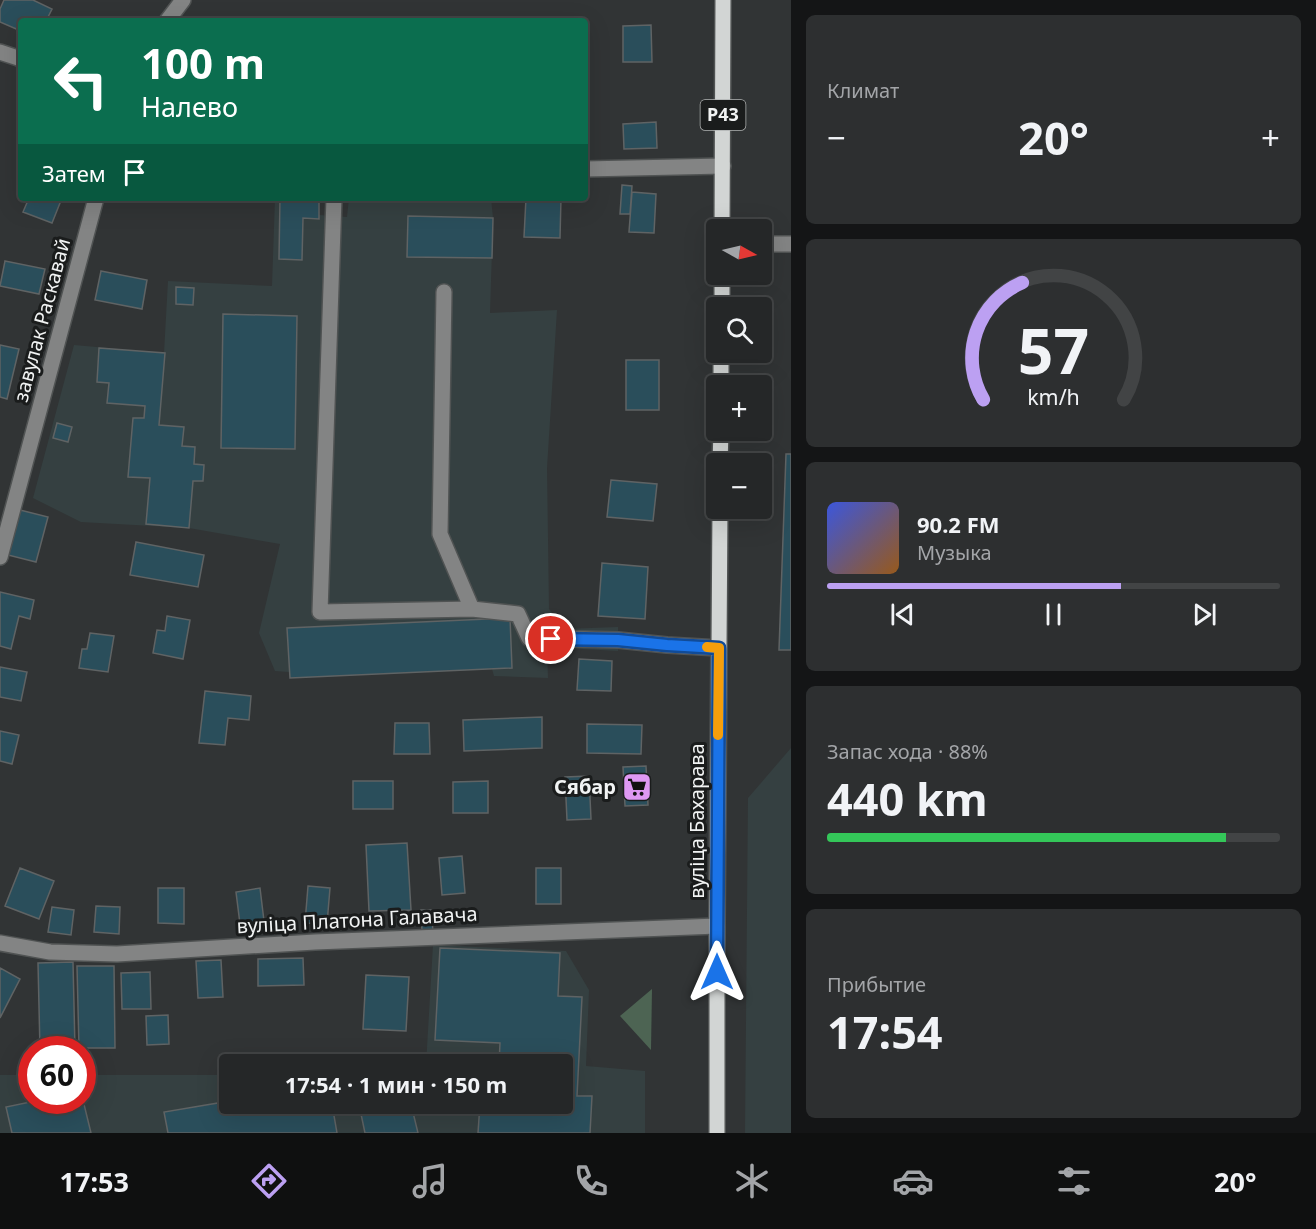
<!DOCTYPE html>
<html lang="ru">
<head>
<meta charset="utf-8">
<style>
  body { margin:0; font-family:"Noto Sans",sans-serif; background:#2d2f30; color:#f1f3f6; height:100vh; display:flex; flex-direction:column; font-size:22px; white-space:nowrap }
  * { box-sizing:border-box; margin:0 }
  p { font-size:20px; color:#a3a5a8 }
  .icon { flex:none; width:33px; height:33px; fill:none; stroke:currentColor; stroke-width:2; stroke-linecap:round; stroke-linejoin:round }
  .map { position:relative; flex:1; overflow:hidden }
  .drawer { display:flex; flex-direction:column; gap:15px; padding:15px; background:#141516; width:525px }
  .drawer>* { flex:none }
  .guide { position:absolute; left:18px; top:18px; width:570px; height:183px; border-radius:6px; box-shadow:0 6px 24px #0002,0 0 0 2px #424445; background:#0b6e4f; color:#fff; overflow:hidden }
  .needle { width:39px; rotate:98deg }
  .tools { position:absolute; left:706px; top:219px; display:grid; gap:12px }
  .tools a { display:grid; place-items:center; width:66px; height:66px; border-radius:6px; background:#252728; box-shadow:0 6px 24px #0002,0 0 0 2px #424445; font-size:30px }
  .speed { position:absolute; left:18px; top:1036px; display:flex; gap:12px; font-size:30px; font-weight:700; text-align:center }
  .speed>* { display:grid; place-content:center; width:78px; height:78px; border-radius:50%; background:#252728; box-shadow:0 6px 24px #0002,0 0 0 2px #424445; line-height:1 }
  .speed .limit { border:9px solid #d22; background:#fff; color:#111 }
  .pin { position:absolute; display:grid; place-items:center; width:51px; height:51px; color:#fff; margin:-26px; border:3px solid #fff; border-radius:50%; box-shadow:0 2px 6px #0007 }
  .me { position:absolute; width:66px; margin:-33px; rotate:0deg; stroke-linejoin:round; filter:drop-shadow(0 0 4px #0008) }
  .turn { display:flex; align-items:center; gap:21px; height:126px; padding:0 24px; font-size:27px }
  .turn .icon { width:78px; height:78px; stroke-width:2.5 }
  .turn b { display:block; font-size:42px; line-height:51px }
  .then { display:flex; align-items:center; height:57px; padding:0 24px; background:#0003; gap:12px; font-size:22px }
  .big { font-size:45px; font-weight:700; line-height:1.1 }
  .drawer .card { flex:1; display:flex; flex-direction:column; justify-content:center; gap:9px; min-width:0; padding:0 21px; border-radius:9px; background:#2d2f30 }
  .drawer .dial { align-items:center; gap:0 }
  .dial svg { height:156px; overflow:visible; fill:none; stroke:#424445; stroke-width:7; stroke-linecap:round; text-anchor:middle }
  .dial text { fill:#f1f3f6; stroke:none }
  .song { display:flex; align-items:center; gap:18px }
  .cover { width:72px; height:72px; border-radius:9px; background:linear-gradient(135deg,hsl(230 70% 55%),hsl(30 70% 35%)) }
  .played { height:6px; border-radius:3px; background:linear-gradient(90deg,#bca0f2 65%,#424445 65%) }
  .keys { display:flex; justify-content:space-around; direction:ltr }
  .heat { display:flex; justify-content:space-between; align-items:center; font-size:33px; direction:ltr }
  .charge { height:9px; border-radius:4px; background:linear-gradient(90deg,#34c759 88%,#424445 0) }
  .trip { position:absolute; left:219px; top:1054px; width:354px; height:60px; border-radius:6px; background:#252728; box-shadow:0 6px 24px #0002,0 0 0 2px #424445; font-weight:700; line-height:60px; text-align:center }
  .menu { display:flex; height:96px; justify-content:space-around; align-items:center; background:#0f1010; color:#a3a5a8 }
  .menu .icon { width:42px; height:42px }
  .menu .selected { color:#bca0f2 }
  .menu b { font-size:27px; color:#f1f3f6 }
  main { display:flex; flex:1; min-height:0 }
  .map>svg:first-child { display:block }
  .built { fill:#354041 }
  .green { fill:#4d6453 }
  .building { fill:#2a4e5b; stroke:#5f6364; stroke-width:1.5 }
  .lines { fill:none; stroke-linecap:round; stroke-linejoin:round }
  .minor-casing { stroke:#505353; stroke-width:18 }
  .major-casing { stroke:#505353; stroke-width:18 }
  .minor { stroke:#838484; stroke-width:15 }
  .major { stroke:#d2d5d4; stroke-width:15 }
  .route-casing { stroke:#114b97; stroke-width:15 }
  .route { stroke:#1a73e8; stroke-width:10 }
  .slow { stroke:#f59e0b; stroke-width:10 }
  .labels { text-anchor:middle; stroke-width:6; stroke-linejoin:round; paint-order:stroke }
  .shield { fill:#1a1c1c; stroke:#b0b2b2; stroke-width:1.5 }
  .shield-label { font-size:18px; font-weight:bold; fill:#f1f3f3 }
  .street-label { font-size:20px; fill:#f1f3f3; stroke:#1a1c1c }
  .poi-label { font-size:20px; font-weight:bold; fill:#f1f3f3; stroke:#1a1c1c; text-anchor:end }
</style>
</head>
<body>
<main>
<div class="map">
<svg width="791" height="1133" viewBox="0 0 791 1133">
  <rect width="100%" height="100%" fill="#313435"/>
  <path class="built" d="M275,198H319V215L347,217L349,198H491L493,218L490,313L557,310L547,468L549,609L565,629L618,627V651L547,647L548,678L494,676L492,669L290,678L289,672L275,671L259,633L280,544L189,528L81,522L33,498L74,345L164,353L168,281L272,286Z
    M791,748V1133H745L748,798Z
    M433,945L566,951L589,990L586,1066L645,1071V1133H0V1075H31L32,1101H82L83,1075H229L230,1104H562V1065H426Z"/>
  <path class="green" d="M652,989L651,1050L620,1016Z"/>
  <path class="building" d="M4,0H33L52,9L46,21H21V31L0,22V9Z
    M651,25L652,62H623V26Z
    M656,122L657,148L624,149L623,124Z
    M622,185L632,186L630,214H620Z
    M632,192L656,194L654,233L629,232Z
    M29,198H62L52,223L23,212Z
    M280,198H319V219L303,218L302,260L279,259Z
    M526,198H561L560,238L524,237Z
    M408,216L493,218L492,258L407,257Z
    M5,261L45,269L39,294L0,286Z
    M101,271L147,280L142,309L95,300Z
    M176,287L194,288L193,305L176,304Z
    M223,314L297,316L295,449L221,448Z
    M0,345L19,349L7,399L0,397Z
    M99,348L165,353L159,425L184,427L182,446L195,447L194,464L204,465L203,481H193L189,528L146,524L150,478L128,477L133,418H144L145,406L107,403L109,383L97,382Z
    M626,360H659V410H626Z
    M57,423L72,427L68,442L53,438Z
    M786,454H791V650H779Z
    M611,480L657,484L653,521L607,517Z
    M20,510L48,517L36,562L8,555Z
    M136,542L204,555L198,587L130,575Z
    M602,563L648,567L645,619L598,616Z
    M0,592L34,600L30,619L19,616L11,649L0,646Z
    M167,616L190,620L183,659L153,653L157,630L165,631Z
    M510,618L512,668L290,678L287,628Z
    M90,633L114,636L108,672L79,668L82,649H87Z
    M579,659L612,661L611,691L577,690Z
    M0,667L27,672L21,701L0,697Z
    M205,691L251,696L249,720L228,718L225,745L199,743Z
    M542,717V748L464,751L463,720Z
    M395,723H429L430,754H394Z
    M587,724L642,725L641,754L587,753Z
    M0,731L19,735L12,764L0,761Z
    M646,766L648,805L625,806L623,767Z
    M589,776L591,819L567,820L565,777Z
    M353,781H393V809H353Z
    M488,781V813H453V782Z
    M407,843L411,910L369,911L366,845Z
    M462,856L465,893L442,895L439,858Z
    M20,868L54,881L39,919L5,906Z
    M536,868H561V904H536Z
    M308,886L330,888L327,924L305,923Z
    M158,888H184V924L158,923Z
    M260,888L264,921L240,924L236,892Z
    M96,906L120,907L119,934L94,932Z
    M52,907L74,910L71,935L48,932Z
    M421,910H431L433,931H422Z
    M440,948L560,953L558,996L582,997L577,1096H592L590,1133H478L480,1104H562V1065H499L500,1043L435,1040Z
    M303,958L304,985L258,986V959Z
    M221,960L223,997L198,998L196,961Z
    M73,962L75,1049L40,1050L38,963Z
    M77,966H114L115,1048H79Z
    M0,968L20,979L0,1018Z
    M150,972L151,1009H122L121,973Z
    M366,975L409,977L406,1031L363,1029Z
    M168,1015L169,1044L147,1045L146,1016Z
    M82,1096L91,1133H12L6,1107L35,1101H82Z
    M230,1101V1104H332L337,1133H168L164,1112Z
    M400,1104H411L418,1133H365L361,1114Z"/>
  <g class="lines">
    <g class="minor-casing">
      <path id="minor" d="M167,21L183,0
        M0,52L21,59
        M585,169L723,166
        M334,198L320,612L472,609
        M762,244H791
        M444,292L440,534L472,609L518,614L529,638L618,640L667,645L719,648
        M0,557L96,198
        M0,943L50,952L117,954L315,942L717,926"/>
    </g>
    <g class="major-casing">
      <path id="major" d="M722,230L723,0
        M722,308V274
        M721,386V352
        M720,464L721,430
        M717,1133V926L720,508"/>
    </g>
    <use href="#minor" class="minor"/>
    <use href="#major" class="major"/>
  </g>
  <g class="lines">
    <g class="route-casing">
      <path id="route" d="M551,639L618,640L667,645L719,648L717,972"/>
    </g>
    <use href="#route" class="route"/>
    <path class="slow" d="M707,647L719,648L718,735"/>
  </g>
  <defs>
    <g id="supermarket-square" transform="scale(1.5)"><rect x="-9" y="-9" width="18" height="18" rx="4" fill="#de98f3" stroke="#1a1c1c"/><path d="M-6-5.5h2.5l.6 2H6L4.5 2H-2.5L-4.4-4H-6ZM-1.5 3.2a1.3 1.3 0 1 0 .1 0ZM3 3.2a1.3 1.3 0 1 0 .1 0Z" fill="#111"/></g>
  </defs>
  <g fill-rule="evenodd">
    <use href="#supermarket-square" x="637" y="787"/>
  </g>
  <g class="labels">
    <rect class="shield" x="700.5" y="100" width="45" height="30" rx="4.5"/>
    <g class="shield-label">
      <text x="723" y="121">Р43</text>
    </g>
    <g class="street-label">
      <text transform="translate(42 320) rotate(-75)" y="7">завулак Раскавай</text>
      <text transform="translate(697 821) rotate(-90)" y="7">вуліца Бахарава</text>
      <text transform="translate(357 920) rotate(-3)" y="7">вуліца Платона Галавача</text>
    </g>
    <g class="poi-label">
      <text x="616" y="794">Сябар</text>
    </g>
  </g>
</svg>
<div class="tools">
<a><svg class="needle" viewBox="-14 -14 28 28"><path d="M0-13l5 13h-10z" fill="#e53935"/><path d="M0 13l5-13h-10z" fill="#a3a5a8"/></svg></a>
<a><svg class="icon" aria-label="search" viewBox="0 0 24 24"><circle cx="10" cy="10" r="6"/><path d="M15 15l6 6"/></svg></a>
<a>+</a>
<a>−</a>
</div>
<div class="speed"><div class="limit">60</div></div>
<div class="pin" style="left:551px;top:639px;background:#d93025"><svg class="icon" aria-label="arrive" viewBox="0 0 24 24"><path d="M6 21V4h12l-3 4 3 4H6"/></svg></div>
<svg class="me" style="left:717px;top:972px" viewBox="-20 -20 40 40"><path d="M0-17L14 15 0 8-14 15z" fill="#1a73e8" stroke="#fff" stroke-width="4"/></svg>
<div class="trip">17:54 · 1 мин · 150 m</div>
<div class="guide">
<div class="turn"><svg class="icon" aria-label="left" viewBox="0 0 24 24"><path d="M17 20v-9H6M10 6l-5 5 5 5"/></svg><div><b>100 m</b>Налево</div></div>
<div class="then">Затем<svg class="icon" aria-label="arrive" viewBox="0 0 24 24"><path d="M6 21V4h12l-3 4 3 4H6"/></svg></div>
</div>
</div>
<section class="drawer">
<div class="card"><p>Климат</p>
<div class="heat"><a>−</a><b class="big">20°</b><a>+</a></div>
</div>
<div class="card dial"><svg viewBox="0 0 100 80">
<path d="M14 69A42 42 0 1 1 86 69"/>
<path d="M14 69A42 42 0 0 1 34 9" stroke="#bca0f2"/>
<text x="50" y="56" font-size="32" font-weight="700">57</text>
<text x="50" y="72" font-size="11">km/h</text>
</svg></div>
<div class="card">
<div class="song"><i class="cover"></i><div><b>90.2 FM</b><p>Музыка</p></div></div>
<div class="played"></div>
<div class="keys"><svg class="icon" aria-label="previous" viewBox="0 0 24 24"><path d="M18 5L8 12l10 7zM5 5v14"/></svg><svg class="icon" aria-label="pause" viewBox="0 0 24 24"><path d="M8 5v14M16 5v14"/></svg><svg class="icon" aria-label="next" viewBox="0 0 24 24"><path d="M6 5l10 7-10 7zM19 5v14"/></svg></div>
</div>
<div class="card"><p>Запас хода · 88%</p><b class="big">440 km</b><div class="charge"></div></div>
<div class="card"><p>Прибытие</p><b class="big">17:54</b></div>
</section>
</main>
<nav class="menu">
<b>17:53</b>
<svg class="icon selected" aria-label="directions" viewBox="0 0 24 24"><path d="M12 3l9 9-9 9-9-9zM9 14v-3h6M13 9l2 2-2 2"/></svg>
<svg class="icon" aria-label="music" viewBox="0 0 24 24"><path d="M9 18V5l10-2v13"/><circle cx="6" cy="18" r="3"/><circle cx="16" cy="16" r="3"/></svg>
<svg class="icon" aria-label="phone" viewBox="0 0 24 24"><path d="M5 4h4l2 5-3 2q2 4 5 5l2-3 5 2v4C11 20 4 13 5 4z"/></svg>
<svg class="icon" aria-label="climate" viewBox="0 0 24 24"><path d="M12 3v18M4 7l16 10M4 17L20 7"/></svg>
<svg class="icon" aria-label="car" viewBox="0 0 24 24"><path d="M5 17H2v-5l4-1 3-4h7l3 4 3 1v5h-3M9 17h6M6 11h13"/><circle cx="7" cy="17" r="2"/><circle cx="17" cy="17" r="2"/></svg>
<svg class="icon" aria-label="filters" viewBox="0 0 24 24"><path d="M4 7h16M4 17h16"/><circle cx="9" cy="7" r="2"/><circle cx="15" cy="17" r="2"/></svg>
<b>20°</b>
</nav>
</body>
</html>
